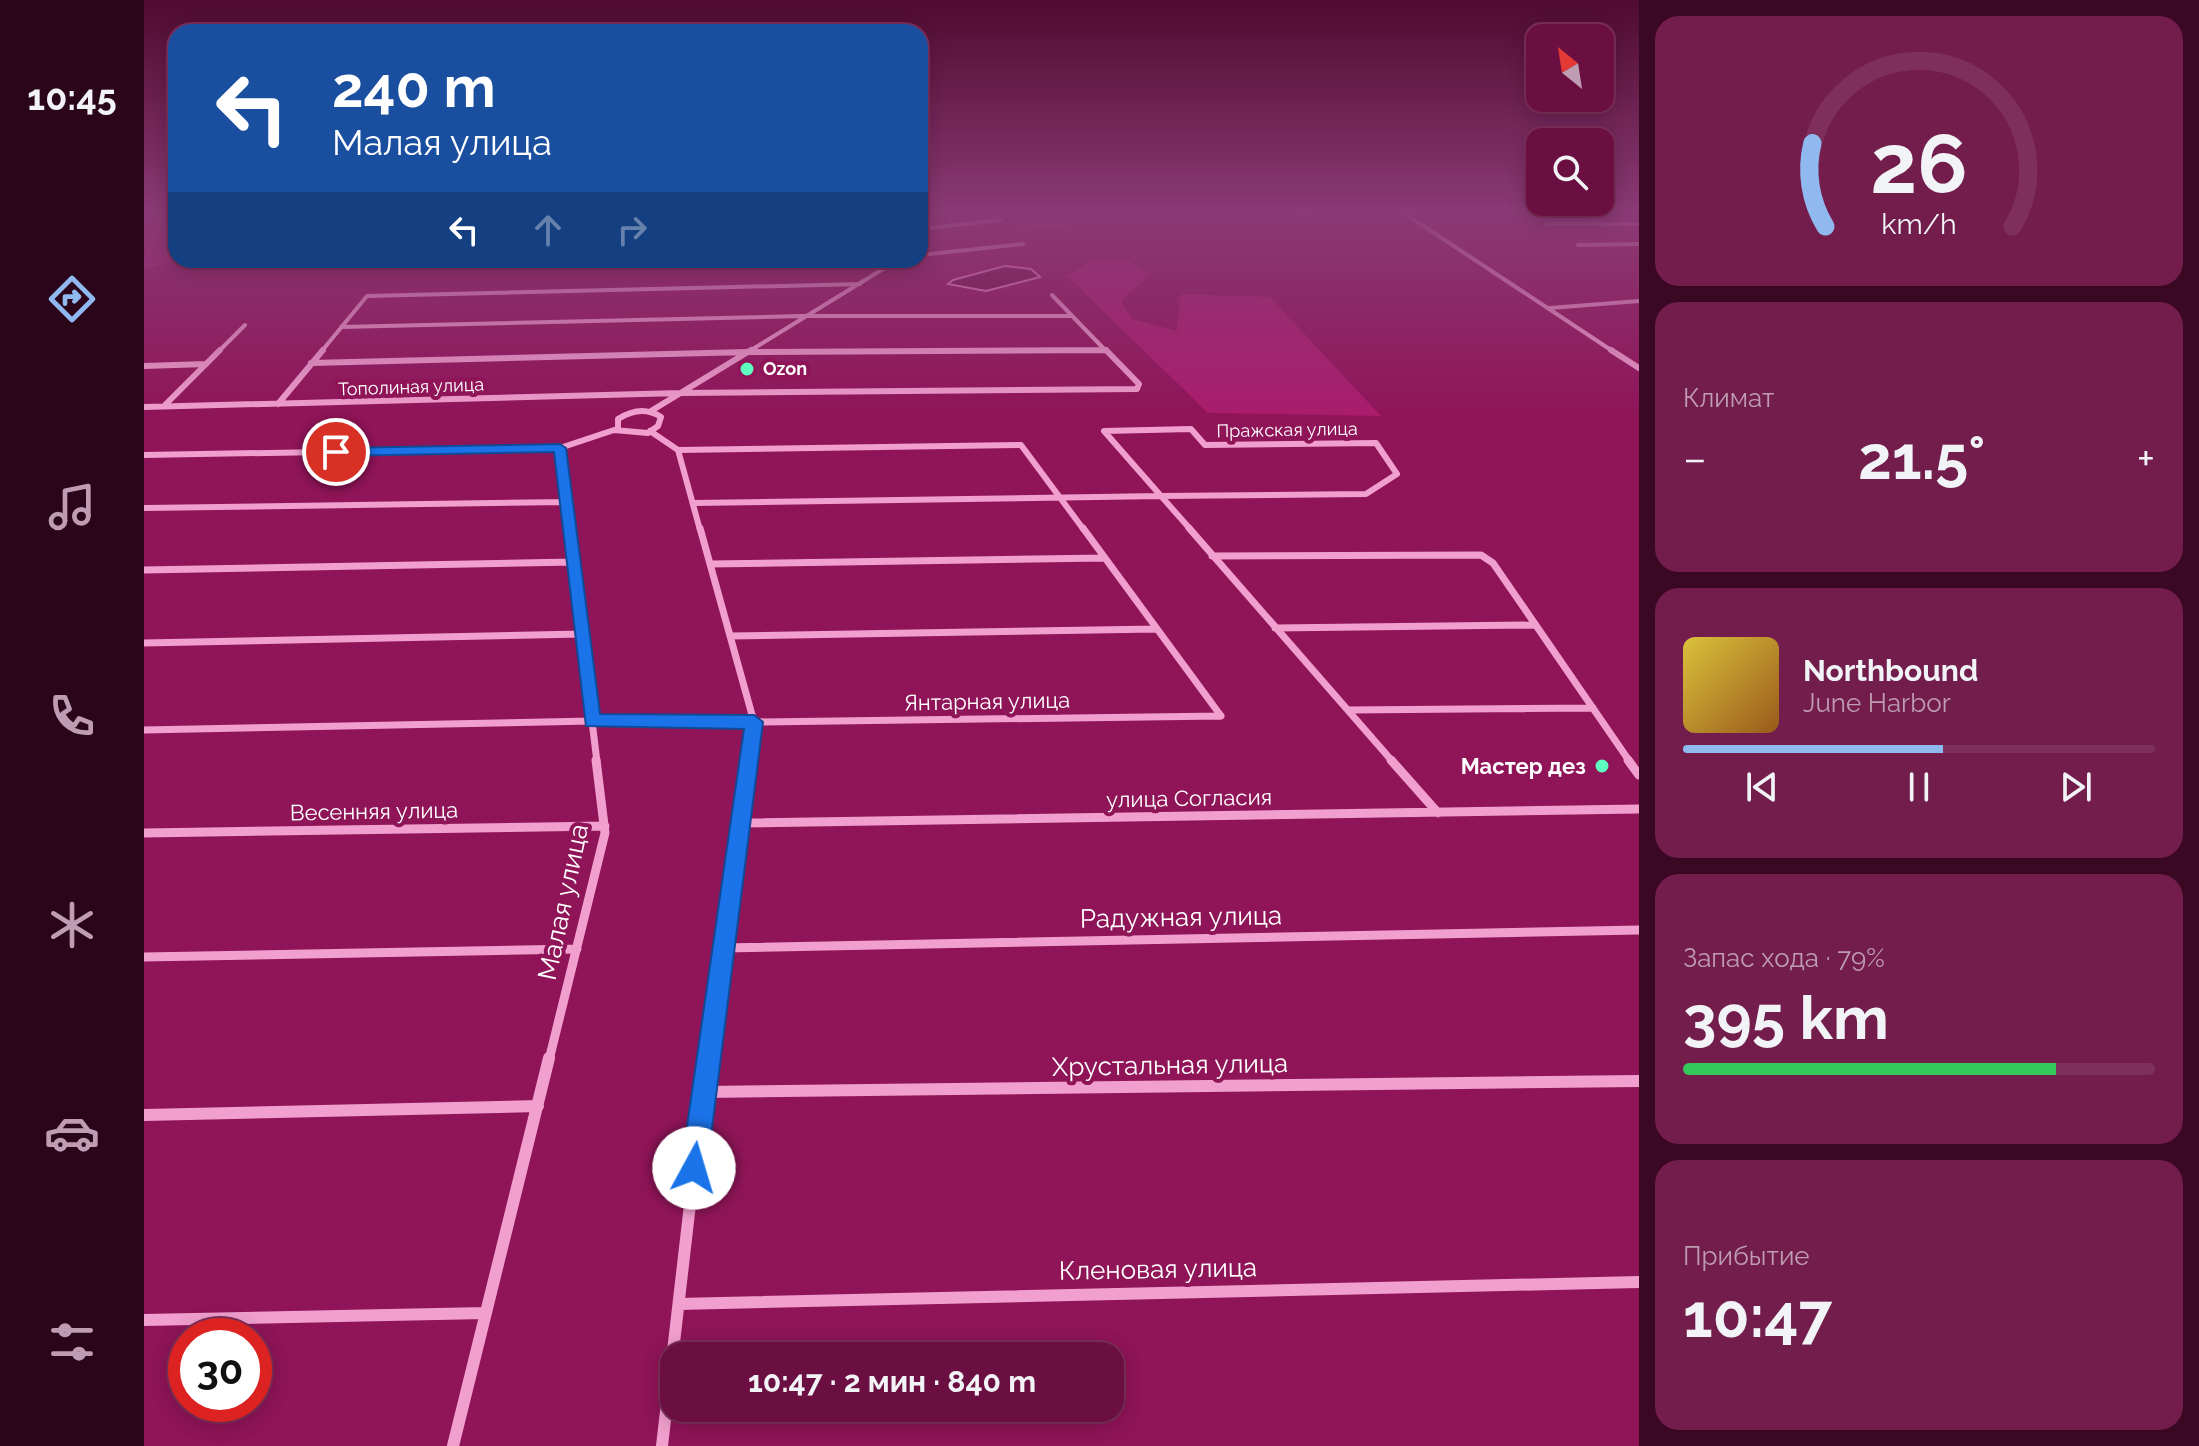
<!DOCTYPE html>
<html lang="ru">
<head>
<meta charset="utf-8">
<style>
  body { margin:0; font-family:Raleway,sans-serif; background:#731d4d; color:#f1f3f6; height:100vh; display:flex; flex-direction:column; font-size:30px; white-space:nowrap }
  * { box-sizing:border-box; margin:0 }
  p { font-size:26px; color:#be9cb2 }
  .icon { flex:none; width:44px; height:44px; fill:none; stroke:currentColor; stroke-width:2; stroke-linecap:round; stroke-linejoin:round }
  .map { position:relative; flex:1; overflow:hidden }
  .panel { display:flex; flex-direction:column; gap:16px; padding:16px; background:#3b0824; width:560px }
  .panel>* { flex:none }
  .banner { position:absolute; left:24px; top:24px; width:760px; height:244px; border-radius:24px; box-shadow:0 4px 20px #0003,0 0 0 2px #7e2f5b; background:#1a4fa0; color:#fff; overflow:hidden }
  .needle { width:52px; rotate:330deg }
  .fabs { position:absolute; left:1382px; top:24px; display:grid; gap:16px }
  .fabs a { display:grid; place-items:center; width:88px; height:88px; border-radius:16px; background:#6b0f42; box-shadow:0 4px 20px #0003,0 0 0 2px #7e2f5b; font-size:40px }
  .speed { position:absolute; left:24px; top:1318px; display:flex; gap:16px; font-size:40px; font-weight:700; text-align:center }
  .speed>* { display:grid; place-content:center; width:104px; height:104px; border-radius:50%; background:#6b0f42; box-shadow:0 4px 20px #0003,0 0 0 2px #7e2f5b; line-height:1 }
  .speed .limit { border:12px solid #d22; background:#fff; color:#111 }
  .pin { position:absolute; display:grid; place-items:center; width:68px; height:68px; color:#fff; margin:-34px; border:4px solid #fff; border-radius:50%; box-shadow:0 2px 8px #0007 }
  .me { position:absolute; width:88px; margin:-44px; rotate:6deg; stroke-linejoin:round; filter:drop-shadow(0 0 6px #0008) }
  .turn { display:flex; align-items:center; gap:28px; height:168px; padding:0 32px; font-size:36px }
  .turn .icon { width:104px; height:104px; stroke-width:2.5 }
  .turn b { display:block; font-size:56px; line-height:68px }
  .lanes { display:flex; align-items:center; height:76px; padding:0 32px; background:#0003; justify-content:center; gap:40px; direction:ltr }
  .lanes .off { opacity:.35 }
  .big { font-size:60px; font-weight:700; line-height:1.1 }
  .panel .widget { flex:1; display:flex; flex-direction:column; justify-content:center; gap:12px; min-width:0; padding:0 28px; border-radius:24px; background:#731d4d }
  .panel .dial { align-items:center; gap:0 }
  .dial svg { height:208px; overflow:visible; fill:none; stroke:#7e2f5b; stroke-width:7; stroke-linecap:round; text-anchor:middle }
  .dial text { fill:#f1f3f6; stroke:none }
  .song { display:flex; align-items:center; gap:24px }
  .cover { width:96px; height:96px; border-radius:12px; background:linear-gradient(135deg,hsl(50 70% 55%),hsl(30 70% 35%)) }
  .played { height:8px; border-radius:4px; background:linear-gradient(90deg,#90b9f0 55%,#7e2f5b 55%) }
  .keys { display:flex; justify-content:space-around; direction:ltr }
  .heat { display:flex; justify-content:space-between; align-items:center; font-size:44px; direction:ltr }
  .charge { height:12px; border-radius:6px; background:linear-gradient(90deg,#34c759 79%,#7e2f5b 0) }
  .trip { position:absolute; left:516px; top:1342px; width:464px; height:80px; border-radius:24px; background:#6b0f42; box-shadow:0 4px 20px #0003,0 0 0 2px #7e2f5b; font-weight:700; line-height:80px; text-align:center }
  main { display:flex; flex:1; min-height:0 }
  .tabs { display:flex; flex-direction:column; width:144px; justify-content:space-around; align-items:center; background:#2b061a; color:#be9cb2 }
  .tabs .icon { width:56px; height:56px }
  .tabs .active { color:#90b9f0 }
  .tabs b { font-size:36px; color:#f1f3f6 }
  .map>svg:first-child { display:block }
  .green { fill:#a91c6c }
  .water { fill:#6c0c40; stroke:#f491ca; stroke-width:2 }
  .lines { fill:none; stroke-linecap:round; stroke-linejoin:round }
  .street-far4 { stroke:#f19fce; stroke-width:4 }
  .street-far3 { stroke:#f19fce; stroke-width:6 }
  .street-far2 { stroke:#f19fce; stroke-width:7 }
  .street-far1 { stroke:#f19fce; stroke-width:9 }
  .street { stroke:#f19fce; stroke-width:12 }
  .route { fill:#1a73e8; stroke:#114b97; stroke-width:2 }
  .poi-dot { fill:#5fffbf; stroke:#8f1458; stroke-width:3 }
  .labels { text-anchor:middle; stroke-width:8; stroke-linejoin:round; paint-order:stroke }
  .far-poi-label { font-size:18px; font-weight:bold; fill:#fff; stroke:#8f1458; text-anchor:start }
  .far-street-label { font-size:18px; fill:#fff; stroke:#8f1458 }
  .street-label { font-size:22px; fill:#fff; stroke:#8f1458 }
  .poi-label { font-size:22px; font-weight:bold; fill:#fff; stroke:#8f1458; text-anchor:end }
  .near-street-label { font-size:26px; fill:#fff; stroke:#8f1458 }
</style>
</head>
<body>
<main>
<nav class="tabs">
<b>10:45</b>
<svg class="icon active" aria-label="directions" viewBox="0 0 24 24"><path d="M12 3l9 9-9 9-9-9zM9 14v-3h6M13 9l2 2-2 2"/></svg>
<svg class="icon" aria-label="music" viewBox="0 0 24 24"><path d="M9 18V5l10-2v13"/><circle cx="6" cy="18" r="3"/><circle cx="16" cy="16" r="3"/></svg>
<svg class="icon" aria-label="phone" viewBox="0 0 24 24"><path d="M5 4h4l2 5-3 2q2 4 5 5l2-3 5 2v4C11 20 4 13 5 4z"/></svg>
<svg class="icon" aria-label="climate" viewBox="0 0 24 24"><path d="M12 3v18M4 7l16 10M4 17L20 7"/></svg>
<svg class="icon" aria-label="car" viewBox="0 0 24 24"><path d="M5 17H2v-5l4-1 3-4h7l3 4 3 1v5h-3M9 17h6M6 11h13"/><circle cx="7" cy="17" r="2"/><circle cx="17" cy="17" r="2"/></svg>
<svg class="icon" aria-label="filters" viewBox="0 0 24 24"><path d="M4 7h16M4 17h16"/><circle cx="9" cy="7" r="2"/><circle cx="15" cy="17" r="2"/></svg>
</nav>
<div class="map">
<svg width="1495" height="1446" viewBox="0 0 1495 1446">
  <rect width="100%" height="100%" fill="#8f1458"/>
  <path class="green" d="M15,213H32V260H44L0,269V259Z
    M873,213H964C940,226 912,228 885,226Z
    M949,259L985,261L1005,275L977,301L988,319L1033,331L1036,294L1126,297L1237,416L1064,413L923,276Z"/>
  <path class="water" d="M861,266L887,269L896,277L842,291L804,284L809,280Z"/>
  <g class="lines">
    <path class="street-far4" d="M1158,213H1169
      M1260,213L1470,352
      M1402,224H1495
      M776,229L856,220
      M1434,245L1495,244
      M776,255L879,244
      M749,260H771
      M263,267L552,260
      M908,295L963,352
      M1406,308L1495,301
      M197,327L657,316H927
      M74,352L101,325
      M177,352L223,296L716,284
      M604,352L752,261
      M645,352L962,350"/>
    <path class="street-far3" d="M1467,350L1495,368
      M167,363L603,352L962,350
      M0,366L62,364
      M134,404L179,350
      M20,406L76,350
      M0,407L536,393L993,389L995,384L962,350
      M507,411L607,350
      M1047,429L1061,445L1232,443L1253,474L1222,494L1017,496L960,431Z
      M506,431L534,450L556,530
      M416,448L426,530
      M534,450L877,445L940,530
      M0,455L416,448L470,430L504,433L514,426L517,417C502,407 488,410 474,419V429
      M1017,496L1047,530
      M549,503L1017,496
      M0,508L422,502"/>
    <path class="street-far2" d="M556,528L610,722L1077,716
      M939,528L1077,716
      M1045,528L1249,762
      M1068,556L1337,555L1349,563L1486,762
      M566,564L960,558
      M0,570L429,562
      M1131,628L1391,625
      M586,636L1013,629
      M0,643L438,634
      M1204,710L1449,708
      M0,730L448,721L425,528
      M453,762L448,721L610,722L604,762"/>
    <path class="street-far1" d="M1247,760L1294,813
      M1484,760L1495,775
      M596,823L1495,809
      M0,833L461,826
      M579,948L1495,930
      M0,957L433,949
      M405,1060L461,833L452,760
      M562,1060L605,760"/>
    <path class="street" d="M558,1092L1495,1081
      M0,1115L394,1106
      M535,1304L1495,1282
      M0,1320L342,1313
      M309,1446L405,1058
      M518,1446L563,1058"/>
  </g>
  <linearGradient id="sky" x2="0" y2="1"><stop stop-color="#4f0b30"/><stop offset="0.51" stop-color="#8a3a75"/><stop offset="1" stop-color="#8a3a75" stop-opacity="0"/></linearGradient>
  <rect width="1495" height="415" fill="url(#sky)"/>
  <path class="route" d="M416,444L422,448L456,714L610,715L619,722L563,1168L559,1178L550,1181L540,1178L537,1168L600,729L442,726L410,452L192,456L185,452L192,448Z"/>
  <g class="poi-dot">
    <circle cx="603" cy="369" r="8"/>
    <circle cx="1458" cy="766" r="8"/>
  </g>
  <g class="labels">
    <g class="far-poi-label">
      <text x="619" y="375">Ozon</text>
    </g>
    <g class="far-street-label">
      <text transform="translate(267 387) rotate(-2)" y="6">Тополиная улица</text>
      <text transform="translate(1143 430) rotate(-1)" y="6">Пражская улица</text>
    </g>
    <g class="street-label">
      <text transform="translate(843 701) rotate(-1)" y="8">Янтарная улица</text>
      <text transform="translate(1045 798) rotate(-1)" y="8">улица Согласия</text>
      <text transform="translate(230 811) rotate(-1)" y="8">Весенняя улица</text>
    </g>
    <g class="poi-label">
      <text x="1442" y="774">Мастер дез</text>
    </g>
    <g class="near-street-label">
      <text transform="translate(419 902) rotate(-78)" y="9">Малая улица</text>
      <text transform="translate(1037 917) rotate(-1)" y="9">Радужная улица</text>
      <text transform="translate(1026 1065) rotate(-1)" y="9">Хрустальная улица</text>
      <text transform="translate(1014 1269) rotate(-1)" y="9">Кленовая улица</text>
    </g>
  </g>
</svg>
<div class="fabs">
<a><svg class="needle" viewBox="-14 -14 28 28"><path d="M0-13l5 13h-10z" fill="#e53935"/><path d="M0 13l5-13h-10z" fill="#be9cb2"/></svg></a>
<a><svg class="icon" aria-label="search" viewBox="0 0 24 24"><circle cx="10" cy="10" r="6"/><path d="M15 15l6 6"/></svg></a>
</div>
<div class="speed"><div class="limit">30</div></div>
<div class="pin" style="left:192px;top:452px;background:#d93025"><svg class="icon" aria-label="arrive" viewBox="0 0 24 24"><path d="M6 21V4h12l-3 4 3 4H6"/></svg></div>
<svg class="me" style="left:550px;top:1168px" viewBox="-20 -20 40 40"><circle r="19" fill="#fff"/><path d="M0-13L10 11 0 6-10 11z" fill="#1a73e8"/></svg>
<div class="trip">10:47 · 2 мин · 840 m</div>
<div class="banner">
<div class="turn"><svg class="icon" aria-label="left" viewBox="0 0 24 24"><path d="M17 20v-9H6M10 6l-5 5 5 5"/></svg><div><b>240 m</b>Малая улица</div></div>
<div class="lanes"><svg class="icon" aria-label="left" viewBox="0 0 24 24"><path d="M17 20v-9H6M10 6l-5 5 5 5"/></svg><svg class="icon off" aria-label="ahead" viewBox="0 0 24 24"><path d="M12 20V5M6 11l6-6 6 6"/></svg><svg class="icon off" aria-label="right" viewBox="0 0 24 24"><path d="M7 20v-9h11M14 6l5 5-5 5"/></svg></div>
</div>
</div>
<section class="panel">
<div class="widget dial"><svg viewBox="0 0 100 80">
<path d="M14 69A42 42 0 1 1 86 69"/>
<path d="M14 69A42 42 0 0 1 9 37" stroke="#90b9f0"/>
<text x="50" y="56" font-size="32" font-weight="700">26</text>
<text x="50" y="72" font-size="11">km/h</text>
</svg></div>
<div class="widget"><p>Климат</p>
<div class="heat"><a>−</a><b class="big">21.5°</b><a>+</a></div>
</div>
<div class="widget">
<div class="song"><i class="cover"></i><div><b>Northbound</b><p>June Harbor</p></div></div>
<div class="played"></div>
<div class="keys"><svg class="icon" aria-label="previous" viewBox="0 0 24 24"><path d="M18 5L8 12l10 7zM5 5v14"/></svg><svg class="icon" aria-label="pause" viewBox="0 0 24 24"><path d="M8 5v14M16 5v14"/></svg><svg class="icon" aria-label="next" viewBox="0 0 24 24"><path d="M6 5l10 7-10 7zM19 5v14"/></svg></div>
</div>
<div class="widget"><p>Запас хода · 79%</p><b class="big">395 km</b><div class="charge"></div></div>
<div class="widget"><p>Прибытие</p><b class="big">10:47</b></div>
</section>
</main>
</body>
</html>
